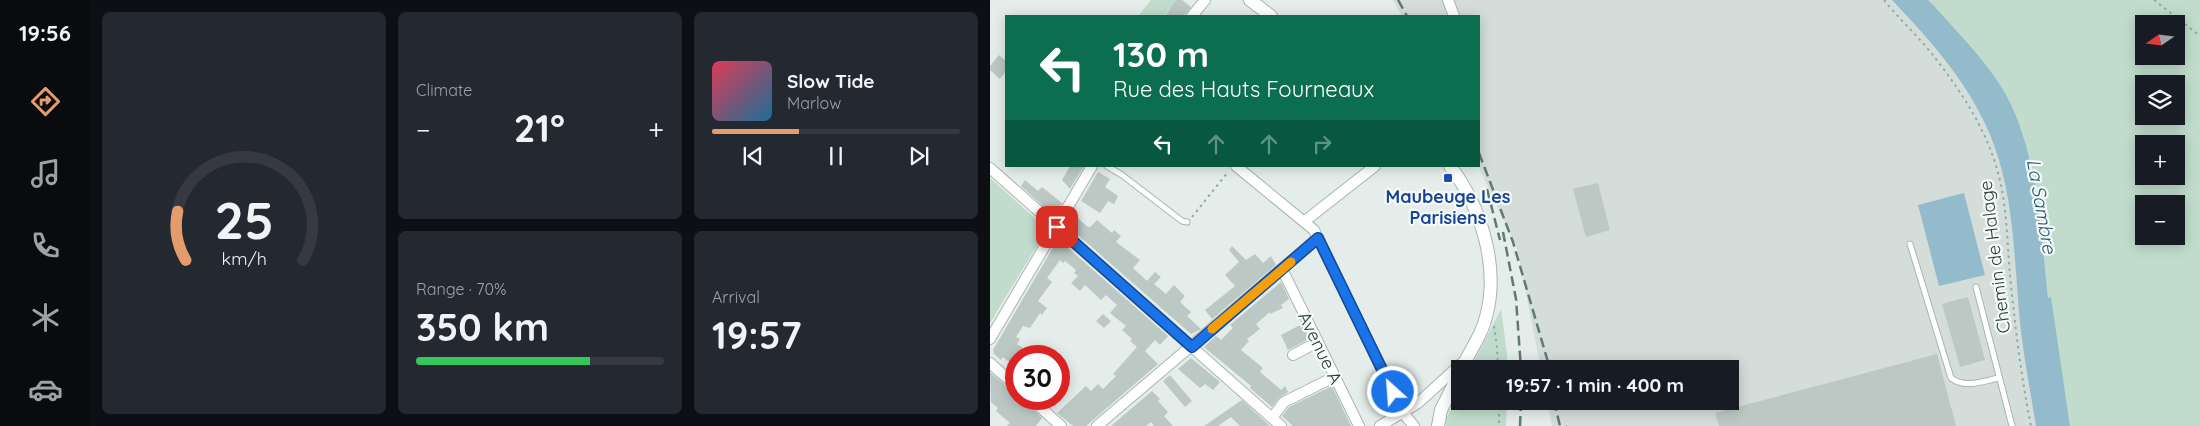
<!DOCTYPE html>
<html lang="en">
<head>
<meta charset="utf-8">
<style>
  body { margin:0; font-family:Quicksand,sans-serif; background:#242831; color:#f1f3f6; height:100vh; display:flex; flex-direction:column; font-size:19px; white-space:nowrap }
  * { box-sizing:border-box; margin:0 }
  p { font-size:16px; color:#9ea1a6 }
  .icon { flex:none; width:28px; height:28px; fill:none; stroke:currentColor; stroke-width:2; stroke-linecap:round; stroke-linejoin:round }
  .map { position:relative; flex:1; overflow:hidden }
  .drawer { display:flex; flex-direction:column; gap:12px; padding:12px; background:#0d0f14; width:900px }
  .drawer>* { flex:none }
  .hud { position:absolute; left:15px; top:15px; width:475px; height:152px; border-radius:0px; box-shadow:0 2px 12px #0003; background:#0b6e4f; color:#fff; overflow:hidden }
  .needle { width:32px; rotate:256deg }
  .buttons { position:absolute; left:1145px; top:15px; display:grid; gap:10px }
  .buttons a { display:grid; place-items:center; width:50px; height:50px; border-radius:0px; background:#171b24; box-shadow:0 2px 12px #0003; font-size:25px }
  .speed { position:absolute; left:15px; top:345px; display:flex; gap:10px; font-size:25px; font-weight:700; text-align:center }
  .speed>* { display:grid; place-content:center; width:65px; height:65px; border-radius:50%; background:#171b24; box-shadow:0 2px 12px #0003; line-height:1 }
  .speed .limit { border:8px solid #d22; background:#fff; color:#111 }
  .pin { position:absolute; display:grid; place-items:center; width:42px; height:42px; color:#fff; margin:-21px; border-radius:10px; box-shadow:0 2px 8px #0006 }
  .me { position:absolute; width:55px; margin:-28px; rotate:334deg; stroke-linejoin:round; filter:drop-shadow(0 0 4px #0008) }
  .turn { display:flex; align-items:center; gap:18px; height:105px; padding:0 25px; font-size:22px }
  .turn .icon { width:65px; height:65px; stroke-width:2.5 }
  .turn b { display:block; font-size:35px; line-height:42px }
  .lanes { display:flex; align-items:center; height:48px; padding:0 25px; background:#0003; justify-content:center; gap:25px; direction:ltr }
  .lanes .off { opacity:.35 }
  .big { font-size:38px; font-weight:800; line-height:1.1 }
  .drawer .widget { flex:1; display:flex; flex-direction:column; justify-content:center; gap:8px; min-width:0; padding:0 18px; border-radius:8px; background:#242831 }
  .drawer .dial { align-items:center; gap:0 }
  .dial svg { height:130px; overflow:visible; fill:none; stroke:#363941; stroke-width:7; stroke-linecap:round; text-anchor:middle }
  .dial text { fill:#f1f3f6; stroke:none }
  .song { display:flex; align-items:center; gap:15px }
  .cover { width:60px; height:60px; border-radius:8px; background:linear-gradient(135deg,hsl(350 70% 55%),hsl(200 70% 35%)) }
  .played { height:5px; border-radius:2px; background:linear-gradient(90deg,#e59c6c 35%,#363941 35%) }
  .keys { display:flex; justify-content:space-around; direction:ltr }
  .heat { display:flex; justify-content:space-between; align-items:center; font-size:28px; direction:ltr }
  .charge { height:8px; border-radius:4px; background:linear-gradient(90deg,#34c759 70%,#363941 0) }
  .drawer .tiles { flex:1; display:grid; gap:12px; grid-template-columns:repeat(3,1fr) }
  .widget:first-child { grid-row:span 2 }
  .trip { position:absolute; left:461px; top:360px; width:288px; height:50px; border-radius:0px; background:#171b24; box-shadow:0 2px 12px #0003; font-weight:800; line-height:50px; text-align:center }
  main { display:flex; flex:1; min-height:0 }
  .tabs { display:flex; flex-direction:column; width:90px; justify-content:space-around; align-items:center; background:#090b0e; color:#9ea1a6 }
  .tabs .icon { width:35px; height:35px }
  .tabs .selected { color:#e59c6c }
  .tabs b { font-size:22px; color:#f1f3f6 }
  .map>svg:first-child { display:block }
  .built { fill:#d4ddda }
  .green { fill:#c1dccc; fill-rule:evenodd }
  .water { fill:#93bbcc }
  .building { fill:#bbc8c4 }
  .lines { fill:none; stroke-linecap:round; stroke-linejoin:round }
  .service-casing { stroke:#a8b5b3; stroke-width:7 }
  .minor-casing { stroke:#a8b5b3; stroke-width:12 }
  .tertiary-casing { stroke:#a8b5b3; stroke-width:14 }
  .path { stroke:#89ada7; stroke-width:2; stroke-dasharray:2.5 4; stroke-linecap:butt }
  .service { stroke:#fff; stroke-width:5 }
  .minor { stroke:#fff; stroke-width:10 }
  .tertiary { stroke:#fff; stroke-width:12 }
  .rail { stroke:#617976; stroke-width:2.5; stroke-dasharray:10 5; stroke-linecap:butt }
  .route-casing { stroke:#114b97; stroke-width:12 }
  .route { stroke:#1a73e8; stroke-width:9 }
  .slow { stroke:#f59e0b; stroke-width:9 }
  .transit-dot { fill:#1a4fb4; stroke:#f6faf8; stroke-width:2 }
  .labels { text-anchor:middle; stroke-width:4.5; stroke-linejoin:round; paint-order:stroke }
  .transit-label { font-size:18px; font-weight:bold; fill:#164399; stroke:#f6faf8 }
  .street-label { font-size:18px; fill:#263d3b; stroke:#f6faf8 }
  .water-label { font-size:19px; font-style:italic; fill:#265b74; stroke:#f6faf8 }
</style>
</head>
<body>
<main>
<nav class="tabs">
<b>19:56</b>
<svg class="icon selected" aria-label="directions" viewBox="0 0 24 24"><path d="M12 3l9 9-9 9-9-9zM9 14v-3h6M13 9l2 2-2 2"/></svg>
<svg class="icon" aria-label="music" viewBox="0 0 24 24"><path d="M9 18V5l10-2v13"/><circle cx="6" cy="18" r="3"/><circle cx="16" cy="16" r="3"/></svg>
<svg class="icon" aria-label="phone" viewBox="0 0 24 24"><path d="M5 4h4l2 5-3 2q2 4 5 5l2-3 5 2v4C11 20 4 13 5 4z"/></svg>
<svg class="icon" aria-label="climate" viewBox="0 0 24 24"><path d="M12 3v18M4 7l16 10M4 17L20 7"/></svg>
<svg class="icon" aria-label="car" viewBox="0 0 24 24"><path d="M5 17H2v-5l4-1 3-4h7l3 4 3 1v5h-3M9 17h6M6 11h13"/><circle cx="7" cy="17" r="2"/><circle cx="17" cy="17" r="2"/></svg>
</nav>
<section class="drawer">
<div class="tiles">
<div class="widget dial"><svg viewBox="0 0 100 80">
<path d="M14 69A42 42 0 1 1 86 69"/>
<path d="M14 69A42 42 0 0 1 9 39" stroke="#e59c6c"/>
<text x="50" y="56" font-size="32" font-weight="700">25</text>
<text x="50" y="72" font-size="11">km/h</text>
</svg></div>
<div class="widget"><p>Climate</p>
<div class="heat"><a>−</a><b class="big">21°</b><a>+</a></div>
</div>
<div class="widget">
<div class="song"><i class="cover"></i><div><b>Slow Tide</b><p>Marlow</p></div></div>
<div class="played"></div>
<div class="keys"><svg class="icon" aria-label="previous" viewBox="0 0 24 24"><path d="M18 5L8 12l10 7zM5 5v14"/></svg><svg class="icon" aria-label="pause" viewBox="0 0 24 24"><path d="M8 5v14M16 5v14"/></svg><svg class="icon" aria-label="next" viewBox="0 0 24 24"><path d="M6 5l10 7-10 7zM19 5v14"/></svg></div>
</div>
<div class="widget"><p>Range · 70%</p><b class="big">350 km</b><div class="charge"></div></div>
<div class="widget"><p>Arrival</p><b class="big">19:57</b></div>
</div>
</section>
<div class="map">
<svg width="1210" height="426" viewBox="0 0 1210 426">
  <rect width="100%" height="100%" fill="#e5edeb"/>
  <path class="built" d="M403,0H938L995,65L1080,426H562L557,401H740V369H551L527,248L488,166L489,16H412Z"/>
  <path class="green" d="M161,0H186L182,6L195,15L190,16L180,8L174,16H148Z
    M938,0H1210V426H1080L1061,300L1058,298L1041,163L1031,129L1014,93ZM1154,24H1186V56H1154ZM1154,84H1186V116H1154ZM1154,144H1186V176H1154ZM1154,204H1186V236H1154Z
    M0,178L57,229L0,323Z
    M511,309L517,353V369H480Z
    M470,389V401H517L516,426H456V419Z"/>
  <path class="water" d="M902,0H938L945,7C969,34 997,62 1015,93C1049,155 1050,229 1058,298L1061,297L1080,426H1046C1041,395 1035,364 1031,332C1024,270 1026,205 1004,145C984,89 942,42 902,0Z
    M974,193L995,275L949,286L928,205Z"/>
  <path class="building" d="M186,0H192L201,7L194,16H175Z
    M9,55L16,61V71L10,79L0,70V66Z
    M80,166H94L80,189L72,180Z
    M108,172L120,179L115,187L128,196L124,204L118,201L110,213L91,201Z
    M35,180L48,191L52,187L72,203L64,216L31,186Z
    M608,183L620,230L596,237L583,189Z
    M83,214L98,227H100L107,220L122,233L124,230L131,236L126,242L150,260L143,268L157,281L165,272L171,277L164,284L176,294L184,285L195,296L190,302L201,312L197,316L211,329L201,334L88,235L79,226Z
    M68,239L178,336L170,345L165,340L155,351L168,364L96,426H83L67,413L96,386L101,391L108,384L113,389L126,376L123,374L147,347L140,341L142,339L132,330L136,326L120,313L127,305L116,295L111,300L95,285L90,291L81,283L88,276L84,273L86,270L75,261L73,263L70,260L57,278L62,282L48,301L57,308L52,315L50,313L40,328L33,326L26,337L30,339L27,344L33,348L22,364L13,357L11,360L4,354L3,350Z
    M242,246L256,260L265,254L273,263L281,256L286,265L222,319L215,310L245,286L235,275L249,262L239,250Z
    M291,282L299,299L291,305L293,308L280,314V312L266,324L270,329L257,339L259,341L251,350L273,368L270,372L289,388L291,390L295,386L298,392L289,398L282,407L260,388L261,386L214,347L226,336L231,340L243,328L240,325Z
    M978,297L995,360L970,367L952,304Z
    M113,314L121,321L114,328L106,321Z
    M312,324L319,339L298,350L291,335Z
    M947,354L966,426H729L725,413Z
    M201,358L230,382L223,390L215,384L210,388L188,369Z
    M0,372L26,395V399H32L52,418L46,426H17L20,423L6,411L8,408L1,402Z
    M180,375L202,401L195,407L173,381Z
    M342,386L361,426H303L292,416L299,407Z
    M162,391L170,399L168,401L178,412L174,416L183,426H164L161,422L156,426H121Z
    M252,400L280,426H250L241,417L228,426H214Z"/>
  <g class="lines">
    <g class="service-casing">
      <path id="service" d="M117,166L132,175L192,221L197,222
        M920,244L961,378C975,389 993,381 1009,378
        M986,287L1022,426"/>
    </g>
    <g class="minor-casing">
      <path id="minor" d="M458,0L464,16
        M202,16L215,0
        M246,166L324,230L413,413L424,426
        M0,168L291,426
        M315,221L385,166
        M292,269L369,426
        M0,339L102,166
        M303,355L328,342
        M0,363L26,386
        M41,399L71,426
        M282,418L294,402L344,377
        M107,426L328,238
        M390,426L428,403L472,363"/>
    </g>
    <g class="tertiary-casing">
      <path id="tertiary" d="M260,0L281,16
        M460,166C490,205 509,264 497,313C493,333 480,351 471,369
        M448,426L451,410L470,372"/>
    </g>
    <path class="path" d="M894,0C909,19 927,35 942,54C969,88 995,127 1007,169C1017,203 1017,240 1020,275C1025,326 1031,376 1041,426
      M1164,0L1210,36
      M202,217L238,172
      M504,326L507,347L508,369
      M509,401V426
      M576,426H577"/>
    <use href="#service" class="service"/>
    <use href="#minor" class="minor"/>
    <use href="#tertiary" class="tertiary"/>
    <path class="rail" d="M408,0L417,16
      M489,153L523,242L560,369
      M497,189L510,240
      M513,232L526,299L531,369
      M564,401L570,426
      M530,426L531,401"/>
  </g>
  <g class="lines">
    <g class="route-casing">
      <path id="route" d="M67,227L202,347L328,238L403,392"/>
    </g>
    <use href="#route" class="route"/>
    <path class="slow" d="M222,329L301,262"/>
  </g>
  <rect class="transit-dot" x="453" y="173" width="10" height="10" rx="2.5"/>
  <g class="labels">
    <g class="transit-label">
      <text x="458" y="203">Maubeuge Les<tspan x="458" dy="21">Parisiens</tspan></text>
    </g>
    <g class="street-label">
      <text transform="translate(1005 257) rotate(-97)" y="6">Chemin de Halage</text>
      <text transform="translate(330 348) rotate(64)" y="6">Avenue A</text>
    </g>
    <g class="water-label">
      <text transform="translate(1052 206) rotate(80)" y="7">La Sambre</text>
    </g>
  </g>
</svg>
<div class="buttons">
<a><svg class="needle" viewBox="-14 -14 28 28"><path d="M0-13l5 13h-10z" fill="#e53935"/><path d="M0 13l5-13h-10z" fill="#9ea1a6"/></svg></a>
<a><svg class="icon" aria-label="layers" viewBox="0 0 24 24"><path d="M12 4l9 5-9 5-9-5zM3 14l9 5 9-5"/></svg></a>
<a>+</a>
<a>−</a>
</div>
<div class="speed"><div class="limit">30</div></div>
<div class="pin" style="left:67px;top:227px;background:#d93025"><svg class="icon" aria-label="arrive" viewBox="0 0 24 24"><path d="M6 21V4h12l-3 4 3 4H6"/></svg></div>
<svg class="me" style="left:403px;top:392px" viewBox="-20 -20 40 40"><circle r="17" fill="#1a73e8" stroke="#fff" stroke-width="3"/><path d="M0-11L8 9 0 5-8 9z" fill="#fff"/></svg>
<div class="trip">19:57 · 1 min · 400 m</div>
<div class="hud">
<div class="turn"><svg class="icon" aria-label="left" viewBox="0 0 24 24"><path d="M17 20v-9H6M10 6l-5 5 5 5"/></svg><div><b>130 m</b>Rue des Hauts Fourneaux</div></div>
<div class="lanes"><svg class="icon" aria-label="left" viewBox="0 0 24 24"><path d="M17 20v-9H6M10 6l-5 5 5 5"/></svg><svg class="icon off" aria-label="ahead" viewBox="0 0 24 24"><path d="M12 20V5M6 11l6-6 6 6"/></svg><svg class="icon off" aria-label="ahead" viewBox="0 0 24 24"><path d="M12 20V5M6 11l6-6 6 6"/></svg><svg class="icon off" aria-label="right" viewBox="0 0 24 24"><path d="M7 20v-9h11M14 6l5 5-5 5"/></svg></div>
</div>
</div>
</main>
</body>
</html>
